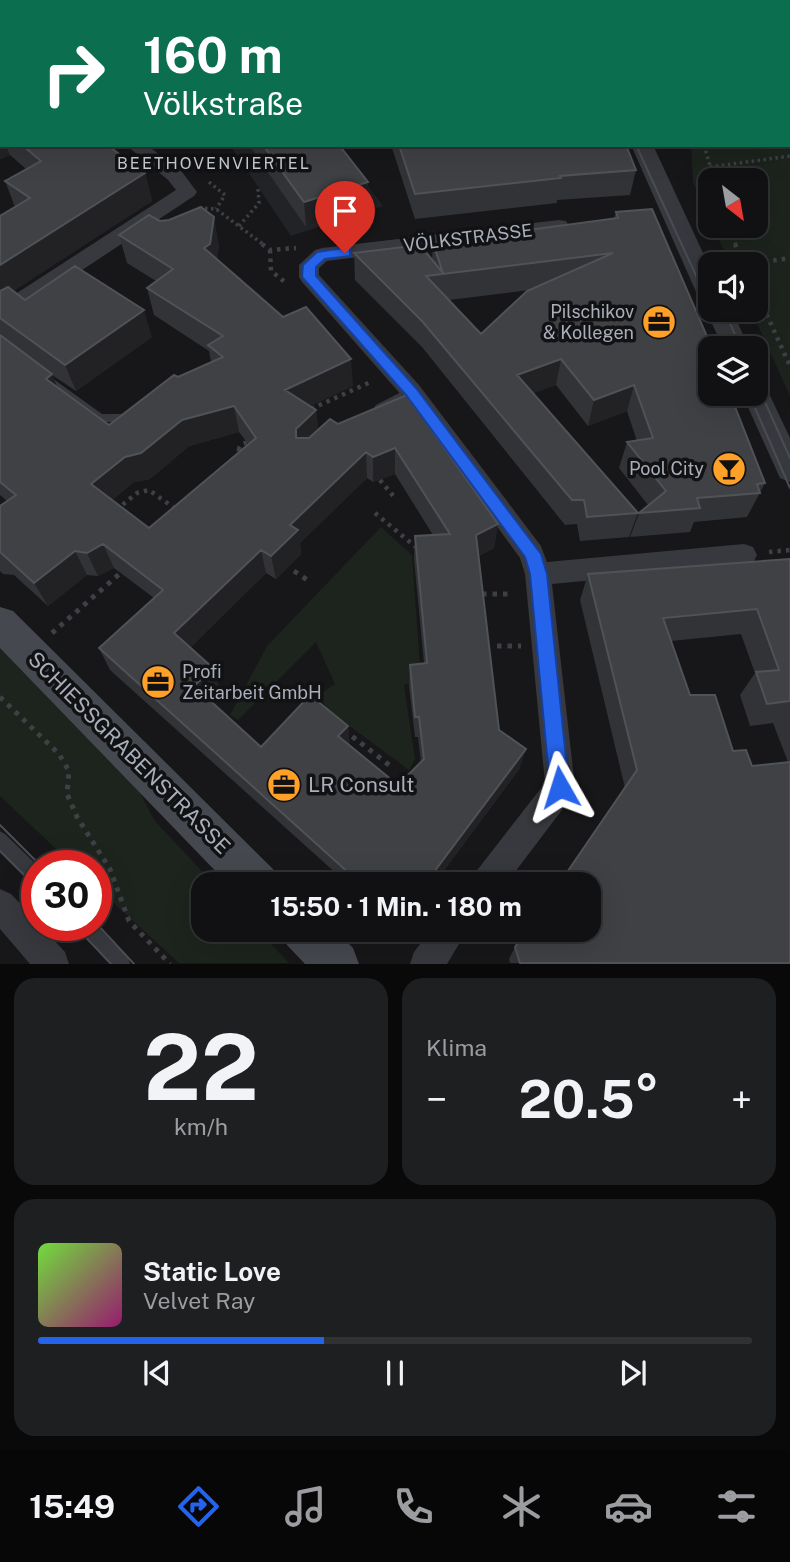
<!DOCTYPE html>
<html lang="de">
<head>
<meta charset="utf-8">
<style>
  body { margin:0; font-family:"Public Sans",sans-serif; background:#1e1f21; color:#f1f3f6; height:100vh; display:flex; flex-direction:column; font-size:26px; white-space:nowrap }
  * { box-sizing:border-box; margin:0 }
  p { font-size:23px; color:#9c9da0 }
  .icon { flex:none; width:38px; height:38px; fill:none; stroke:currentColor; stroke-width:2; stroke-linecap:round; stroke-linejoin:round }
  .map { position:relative; height:964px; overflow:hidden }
  .sheet { display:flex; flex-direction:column; gap:14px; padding:14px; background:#09090a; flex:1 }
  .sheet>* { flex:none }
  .guide { position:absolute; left:0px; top:0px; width:791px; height:147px; box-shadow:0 7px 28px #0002,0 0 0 2px #303133; background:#0b6e4f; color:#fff; overflow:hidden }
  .needle { width:46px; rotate:149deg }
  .tools { position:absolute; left:698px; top:168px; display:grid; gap:14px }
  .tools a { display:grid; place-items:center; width:70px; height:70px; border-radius:14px; background:#111113; box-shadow:0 7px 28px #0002,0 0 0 2px #303133; font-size:35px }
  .speed { position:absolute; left:21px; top:850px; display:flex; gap:14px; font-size:35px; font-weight:700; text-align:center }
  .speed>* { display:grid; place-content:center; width:91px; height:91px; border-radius:50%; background:#111113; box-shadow:0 7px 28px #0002,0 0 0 2px #303133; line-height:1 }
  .speed .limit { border:10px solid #d22; background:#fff; color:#111 }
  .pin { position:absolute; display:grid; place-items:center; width:60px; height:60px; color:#fff; margin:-72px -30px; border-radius:50% 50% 50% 0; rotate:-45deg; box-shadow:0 0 7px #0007 }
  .pin .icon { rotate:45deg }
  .me { position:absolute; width:77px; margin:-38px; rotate:354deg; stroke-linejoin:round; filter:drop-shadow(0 0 5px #0008) }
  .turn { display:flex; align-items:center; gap:24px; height:147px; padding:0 28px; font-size:32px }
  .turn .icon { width:91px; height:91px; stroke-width:2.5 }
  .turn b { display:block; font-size:49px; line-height:60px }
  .big { font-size:52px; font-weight:700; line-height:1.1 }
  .sheet .widget { flex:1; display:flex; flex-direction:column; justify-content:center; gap:10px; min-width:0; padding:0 24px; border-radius:21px; background:#1e1f21 }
  .sheet .dial { align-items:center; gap:0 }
  .dial b { font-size:91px; line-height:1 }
  .song { display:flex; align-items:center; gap:21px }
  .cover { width:84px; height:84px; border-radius:10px; background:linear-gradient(135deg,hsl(100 70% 55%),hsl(320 70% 35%)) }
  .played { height:7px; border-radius:4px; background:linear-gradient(90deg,#2563eb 40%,#303133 40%) }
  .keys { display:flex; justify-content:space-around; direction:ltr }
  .heat { display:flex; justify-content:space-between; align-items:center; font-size:38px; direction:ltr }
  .sheet .tiles { flex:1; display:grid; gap:14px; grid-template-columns:1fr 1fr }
  .widget:last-child { grid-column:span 2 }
  .trip { position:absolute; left:191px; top:872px; width:410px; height:70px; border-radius:21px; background:#111113; box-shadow:0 7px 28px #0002,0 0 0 2px #303133; font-weight:700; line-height:70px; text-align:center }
  .dock { display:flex; height:112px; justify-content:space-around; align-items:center; background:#070708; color:#9c9da0 }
  .dock .icon { width:49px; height:49px }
  .dock .active { color:#2563eb }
  .dock b { font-size:32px; color:#f1f3f6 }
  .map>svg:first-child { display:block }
  .built { fill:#222326 }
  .green { fill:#1c241d }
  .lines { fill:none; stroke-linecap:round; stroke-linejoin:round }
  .path-far2 { stroke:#3d4045; stroke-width:3.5; stroke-dasharray:2.5 3.5; stroke-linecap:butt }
  .path-far1 { stroke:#3d4045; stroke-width:4.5; stroke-dasharray:3.5 5; stroke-linecap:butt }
  .path { stroke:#3d4045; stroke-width:5; stroke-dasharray:4.5 6; stroke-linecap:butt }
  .service { fill:#37393e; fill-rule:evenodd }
  .minor { fill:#37393e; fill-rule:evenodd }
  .tertiary { fill:#37393e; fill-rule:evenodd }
  .secondary { fill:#45484e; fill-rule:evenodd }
  .tram { stroke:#4a4d53; stroke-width:2 }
  .wall { fill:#323337; fill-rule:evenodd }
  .shaded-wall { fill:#222225 }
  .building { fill:#3f4145; stroke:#4f5257; stroke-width:2; fill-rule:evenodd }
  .route { fill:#2563eb; stroke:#184099; stroke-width:2 }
  .labels { text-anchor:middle; stroke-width:7; stroke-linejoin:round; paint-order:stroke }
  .far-neighbourhood-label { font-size:16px; letter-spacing:2px; fill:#c9ced5; stroke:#121214 }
  .street-label { font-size:18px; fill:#a8afba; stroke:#121214 }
  .poi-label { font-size:18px; fill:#a8afba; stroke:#121214; text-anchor:end }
  .near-street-label { font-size:21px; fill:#a8afba; stroke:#121214 }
  .near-poi-label { font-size:21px; fill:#a8afba; stroke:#121214; text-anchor:start }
</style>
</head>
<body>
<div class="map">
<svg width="790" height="964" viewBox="0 0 790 964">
  <rect width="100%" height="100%" fill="#171719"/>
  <path class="built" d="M230,145H337L383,206L291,236Z"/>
  <path class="green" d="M790,67V396L751,310H756V264H730L713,226H756V180H710V220L693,182L691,145H789Z
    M381,527L412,555L421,680L404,685L415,759L409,770L328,710L319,695L335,684L316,642L238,720L230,715L267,646Z
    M0,647L134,781L154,820L214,884H203V929H257L289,963H179L96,887V866H74L0,796Z"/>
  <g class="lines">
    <path class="path-far2" d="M704,145L714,180
      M710,167L790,156
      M209,182L225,195L216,209
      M199,208L216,209L264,245
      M239,226L259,203L258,189
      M728,226L736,245"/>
    <path class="path-far1" d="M262,244L270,250L296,248
      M735,244L744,264
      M270,250L271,271L286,283
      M748,264L790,258
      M756,291L790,366
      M311,409L373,381
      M239 450a7 7 0 1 1 14 0a7 7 0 1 1-14 0Z
      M380,480L395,498
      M123,512L121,506L137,493L149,490L177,510
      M375,513L417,548
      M769,552L790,550"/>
    <path class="path" d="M294,571L309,581
      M482,594H513
      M52,633L124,570
      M497,646H521
      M0,697L59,754L69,771L67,794L77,817L110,869L129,921L170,964
      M344,730L393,768"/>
    <path class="service" d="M45,373L102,414H131L137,418L131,422H96L41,380L39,377L41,374Z
      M411,387L417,391L415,394L384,411H376L374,408L376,405Z
      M0,831L5,834L38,866H37V884L31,882L0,850Z
      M96,925L128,958L130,964H110L80,932L78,926Z"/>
    <path class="minor" d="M0,0H13L14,2H2V6Z
      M686,0H702L703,2H687Z
      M789,25H790V35H789Z
      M126,145H147L182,172L197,192L194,196L8,319L0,322V304L176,190L168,180Z
      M559,220L566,221L569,226L566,231L327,261L319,268V275L419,385L541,546L547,562L744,544L753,547L757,555L753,563L744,566L552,584L575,787L571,798L506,884H470L475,873L545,783L525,574L520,558L403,397L302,282L299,277V265L315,250L322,248Z
      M0,889L11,894L37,921V926H41L65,952L69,964H30L0,929Z
      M432,929H468L447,964H410L414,952Z"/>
    <path class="tertiary" d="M569,0H589V2H570Z
      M631,145H653L710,268V303L701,300L697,294Z
      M710,304V310H732L749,348H723L706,310Z
      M756,383L766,387L790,438V482L780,478L742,394H756Z"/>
    <path class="secondary" d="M0,607L13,611L273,869L280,884H228L0,648Z
      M281,929H334L353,948L359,964H305L287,945Z"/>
    <path class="tram" d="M636,145L710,306
      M724,310L741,348
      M756,382L790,458
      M749,394L790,488
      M0,825L41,866
      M0,851L37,888
      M96,923L134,964
      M75,926L111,964"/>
  </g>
  <path class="wall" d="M627,0H660V2H627Z
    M735,0H790V5L789,7V2H736Z
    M0,64H2V145H107L145,173L152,201L13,291L25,300L152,337L76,391L52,375L58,388L109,425L178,377L211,362L209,351L154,315L147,288L156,281L127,263L119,235L160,221L219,245L217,259L353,386L310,406L316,410L318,430L338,424L407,395L498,524L494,548L479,556L499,730L520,768L434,884H348L110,670L99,648L154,598L114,568L98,576L87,575L48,606L14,575L3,574L0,571V506L7,501L0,495V216L15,207L5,181L26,169L10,155L0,159ZM239,432L248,444L149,528L112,500L134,482L150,479L189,446ZM395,474L433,535L415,536L414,559L424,663L410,665L409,686L415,737H418L421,762L398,785L349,745L261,747L209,700L220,689L190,648L266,573L276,579L301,554L300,543L367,478L373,482Z
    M249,145H339L369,206L306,227Z
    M391,145H454L455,148L636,170L630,195L557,200V203L415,219Z
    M616,212L765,483L747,517L694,522L690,532L630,537L639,513L648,505L619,468L627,442L637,441L627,411L588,426L556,385L533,393L638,513L629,537L580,541L577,524L565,525L422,347L355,280L354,253L432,260L433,243L614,218ZM529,290L481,334L449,300Z
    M790,559V963H510L509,959L515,947L625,788L580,600L588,574ZM741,634L755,673L740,695L750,726L773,723L788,762L752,766L733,751L690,695L671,641Z"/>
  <path class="shaded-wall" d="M176,0H264V2H168Z
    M754,0H790V5L789,7V2H754Z
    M0,130L2,134V145H6L10,155L0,159Z
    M145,173L152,201L0,300V265Z
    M368,182L369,206L306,227L304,202Z
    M214,217L219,245L216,272L204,248Z
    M144,310L152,337L76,391L65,365Z
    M351,359L353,386L289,416L285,390Z
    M561,359L556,385L513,401L517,375Z
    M52,374L63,401L46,379Z
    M634,385L627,411L588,426L594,400Z
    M234,406L239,432L189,446L150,479L134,482L102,509L91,484L125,457L182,420Z
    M316,410L319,436L300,463L296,438V429Z
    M395,448V474L373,482V457Z
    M366,452L367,478L300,543L301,554L276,579L271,556L290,525Z
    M498,524L494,548L473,559L476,535Z
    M103,544L114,568L98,576L87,553Z
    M261,550L266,573L183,655L174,633Z
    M75,551L87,575L48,606L34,583Z
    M213,668L220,689L202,707L194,686Z
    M348,726L350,745L338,736Z
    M526,749L520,768L434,884H425Z"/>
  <path class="building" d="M42,0H176L168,2H43Z
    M265,0H567V2H266Z
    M0,64H2V129L0,128Z
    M22,145H107L145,173L0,265V216L30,198L5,181L41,161Z
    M263,145H339L368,182L304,202Z
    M399,145H454L455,148L481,145H626L636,170L560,176L561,178L415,194Z
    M201,207L214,217L210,244L204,248L283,317L306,307L351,359L285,390L316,410L296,429V438H309L330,419L338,424L407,395L498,524L476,535L499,730L526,749L425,884H361L99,648L163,590L103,544L87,553L75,551L34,583L0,552V506L16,495L0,482V335L52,374L46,379L109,425L174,375L178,377L223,357L208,345L223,336L147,288L173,269L119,235L149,215L160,221L169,220ZM234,406L256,438L149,528L91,484L125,457L141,453L182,420ZM395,448L450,534L415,536L427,663L410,665L415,717H419L424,759L398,785L338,736L348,726L310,695L261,747L194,686L213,668L174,633L261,550L271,556L298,530L290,525L366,452L373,457Z
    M652,209L712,348H710V394H730L765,483L757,484L760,493L697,498L700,508L639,513L666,491L627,442L653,438L634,385L594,400L561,359L517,375L638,513L587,517L584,500H572L422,321L354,253L420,245L443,273L433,243L618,218L616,212ZM613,253L527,291L481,334L426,276Z
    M75,266L144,310L65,365L0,318V291L8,287L25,300Z
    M790,559V701L767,704L756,672L779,670L757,609L663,618L690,695H715L733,751L746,750L752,766L790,762V963H520L515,947L528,929H588V884H559L637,770L588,574Z"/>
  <path class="route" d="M345,248L350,249V256L325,259L316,267V276L416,388L541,554L547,574L569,787L567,794L560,797L553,794L550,787L530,574L525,557L406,395L302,277L303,265L317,252Z"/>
  <defs>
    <g id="office-disc" transform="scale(1.75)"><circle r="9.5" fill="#ffa128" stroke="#121214"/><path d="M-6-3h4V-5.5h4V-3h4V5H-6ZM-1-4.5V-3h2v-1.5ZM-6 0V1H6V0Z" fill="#111"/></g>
    <g id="bar-disc" transform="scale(1.75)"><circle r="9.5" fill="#ffa128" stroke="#121214"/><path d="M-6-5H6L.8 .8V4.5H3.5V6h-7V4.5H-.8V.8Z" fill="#111"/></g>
  </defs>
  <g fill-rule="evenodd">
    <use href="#office-disc" x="659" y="322"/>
    <use href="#bar-disc" x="729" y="469"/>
    <use href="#office-disc" x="158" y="682"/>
    <use href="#office-disc" x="284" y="785"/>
  </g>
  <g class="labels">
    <g class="far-neighbourhood-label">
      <text x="214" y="169">BEETHOVENVIERTEL</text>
    </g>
    <g class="street-label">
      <text transform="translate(468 238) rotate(-7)" y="6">VÖLKSTRASSE</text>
    </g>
    <g class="poi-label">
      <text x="634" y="318">Pilschikov<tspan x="634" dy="21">&amp; Kollegen</tspan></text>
      <text x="704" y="475">Pool City</text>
      <text x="182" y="678" text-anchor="start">Profi<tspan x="182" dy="21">Zeitarbeit GmbH</tspan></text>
    </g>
    <g class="near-street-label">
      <text transform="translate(129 753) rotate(45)" y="7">SCHIESSGRABENSTRASSE</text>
    </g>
    <g class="near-poi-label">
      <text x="308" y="792">LR Consult</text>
    </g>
  </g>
</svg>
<div class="tools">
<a><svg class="needle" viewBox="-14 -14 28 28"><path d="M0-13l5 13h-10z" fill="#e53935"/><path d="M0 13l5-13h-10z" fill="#9c9da0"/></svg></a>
<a><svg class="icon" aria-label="sound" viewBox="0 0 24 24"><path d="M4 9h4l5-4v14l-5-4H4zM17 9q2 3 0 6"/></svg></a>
<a><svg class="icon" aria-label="layers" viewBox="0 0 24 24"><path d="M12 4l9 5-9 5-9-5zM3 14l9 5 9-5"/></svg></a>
</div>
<div class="speed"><div class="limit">30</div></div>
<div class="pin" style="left:345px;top:253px;background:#d93025"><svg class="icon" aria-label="arrive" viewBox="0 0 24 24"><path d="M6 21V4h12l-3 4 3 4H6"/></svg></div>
<svg class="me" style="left:560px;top:787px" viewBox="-20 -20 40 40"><path d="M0-17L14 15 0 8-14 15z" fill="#2563eb" stroke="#fff" stroke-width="4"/></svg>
<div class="trip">15:50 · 1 Min. · 180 m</div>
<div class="guide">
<div class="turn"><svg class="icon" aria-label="right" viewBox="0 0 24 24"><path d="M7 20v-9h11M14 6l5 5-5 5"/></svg><div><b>160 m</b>Völkstraße</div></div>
</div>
</div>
<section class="sheet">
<div class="tiles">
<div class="widget dial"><b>22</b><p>km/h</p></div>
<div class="widget"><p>Klima</p>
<div class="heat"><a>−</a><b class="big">20.5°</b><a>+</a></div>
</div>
<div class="widget">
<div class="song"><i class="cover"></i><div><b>Static Love</b><p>Velvet Ray</p></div></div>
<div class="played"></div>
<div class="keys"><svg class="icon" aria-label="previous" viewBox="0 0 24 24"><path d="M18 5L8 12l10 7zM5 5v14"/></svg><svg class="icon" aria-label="pause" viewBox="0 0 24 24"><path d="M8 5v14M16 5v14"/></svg><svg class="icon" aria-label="next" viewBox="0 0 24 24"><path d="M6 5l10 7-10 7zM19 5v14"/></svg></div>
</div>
</div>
</section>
<nav class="dock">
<b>15:49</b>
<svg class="icon active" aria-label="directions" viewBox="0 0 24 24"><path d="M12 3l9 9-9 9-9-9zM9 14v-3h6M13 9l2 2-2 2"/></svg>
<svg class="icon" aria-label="music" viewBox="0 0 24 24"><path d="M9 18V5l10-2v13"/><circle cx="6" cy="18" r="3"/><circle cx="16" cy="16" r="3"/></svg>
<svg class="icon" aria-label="phone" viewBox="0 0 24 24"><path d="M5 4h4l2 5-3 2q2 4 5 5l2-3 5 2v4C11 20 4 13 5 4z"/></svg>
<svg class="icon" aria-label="climate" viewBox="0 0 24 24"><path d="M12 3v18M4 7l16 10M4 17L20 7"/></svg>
<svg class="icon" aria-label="car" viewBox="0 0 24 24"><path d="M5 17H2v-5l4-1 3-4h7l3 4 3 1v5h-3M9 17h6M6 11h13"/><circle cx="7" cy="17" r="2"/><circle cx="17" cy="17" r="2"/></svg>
<svg class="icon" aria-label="filters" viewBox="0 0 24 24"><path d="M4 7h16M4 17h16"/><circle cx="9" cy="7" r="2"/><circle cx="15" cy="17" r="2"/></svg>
</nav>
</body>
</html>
